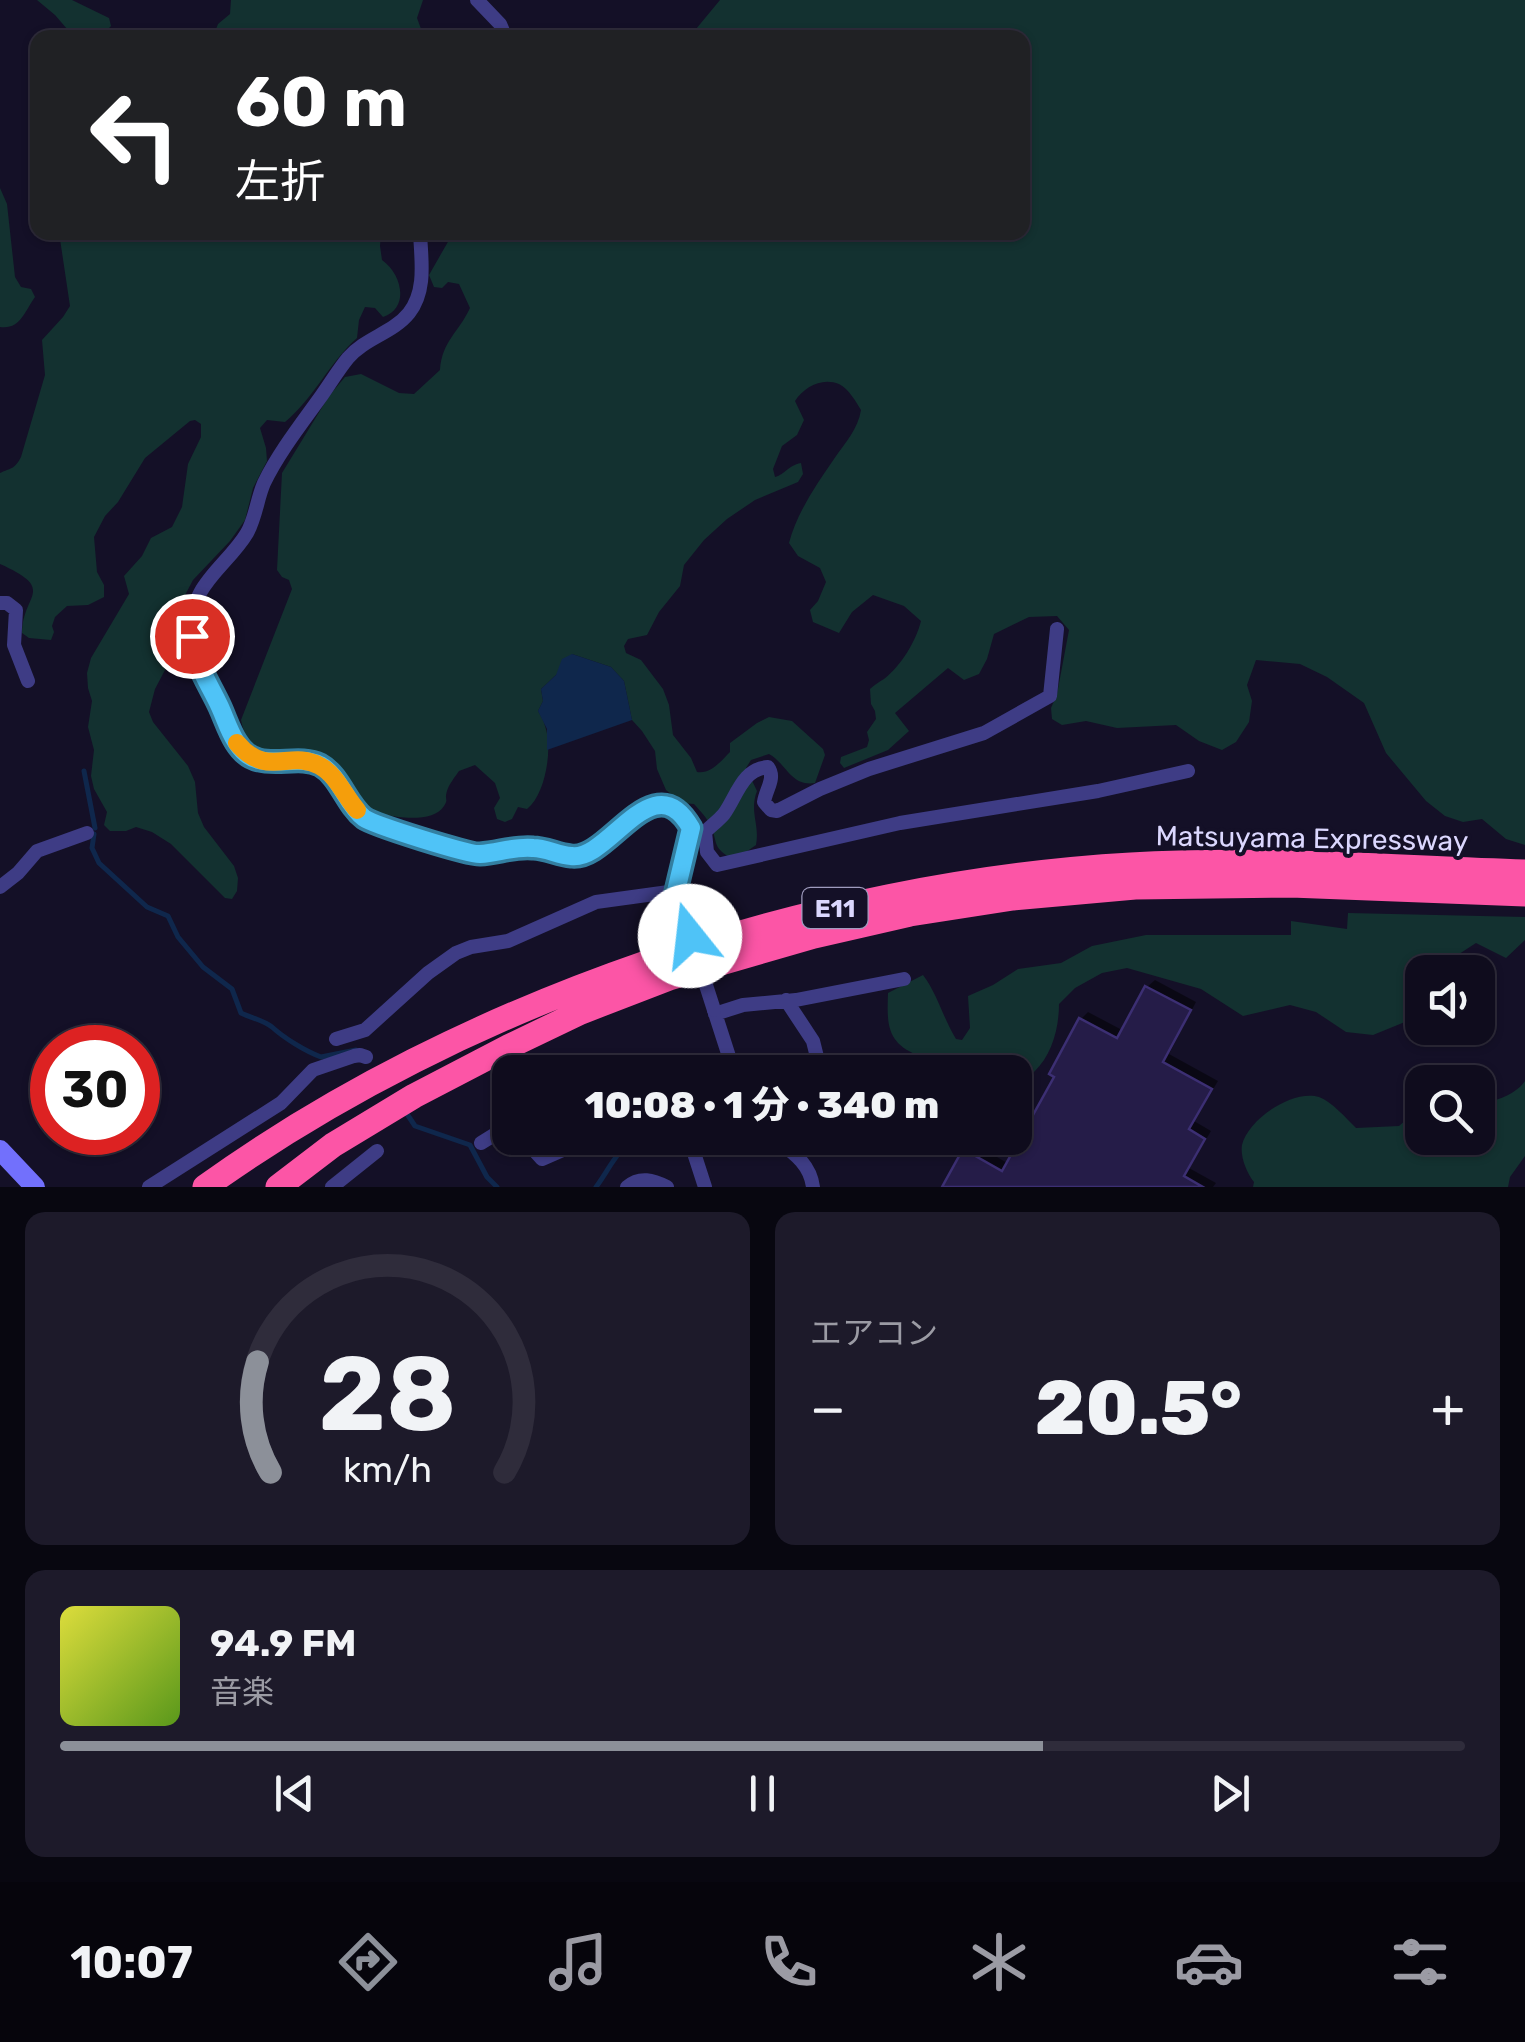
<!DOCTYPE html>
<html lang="ja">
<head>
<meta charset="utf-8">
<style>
  body { margin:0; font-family:Rubik,"Noto Sans JP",sans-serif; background:#1d1a2a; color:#f1f3f6; height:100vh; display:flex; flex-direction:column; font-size:38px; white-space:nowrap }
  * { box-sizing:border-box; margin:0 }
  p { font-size:32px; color:#9b9ba4 }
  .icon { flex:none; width:55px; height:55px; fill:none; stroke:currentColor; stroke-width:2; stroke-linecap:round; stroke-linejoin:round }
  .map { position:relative; height:1187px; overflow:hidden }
  .drawer { display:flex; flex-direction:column; gap:25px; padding:25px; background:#080710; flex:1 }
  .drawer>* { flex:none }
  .guide { position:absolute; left:30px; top:30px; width:1000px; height:210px; border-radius:20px; box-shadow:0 2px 8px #0004,0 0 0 2px #2f2c3b; background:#202124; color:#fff; overflow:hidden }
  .tools { position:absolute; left:1405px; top:955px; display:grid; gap:20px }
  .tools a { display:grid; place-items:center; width:90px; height:90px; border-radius:20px; background:#0f0c1d; box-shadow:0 2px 8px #0004,0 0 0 2px #2f2c3b; font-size:50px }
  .speed { position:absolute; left:30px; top:1025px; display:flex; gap:20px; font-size:50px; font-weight:700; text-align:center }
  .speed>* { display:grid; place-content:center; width:130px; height:130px; border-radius:50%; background:#0f0c1d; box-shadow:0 2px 8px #0004,0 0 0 2px #2f2c3b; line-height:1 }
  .speed .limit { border:15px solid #d22; background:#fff; color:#111 }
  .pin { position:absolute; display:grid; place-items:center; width:85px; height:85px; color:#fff; margin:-42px; border:5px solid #fff; border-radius:50%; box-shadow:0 2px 10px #0007 }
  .me { position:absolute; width:110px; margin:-55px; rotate:344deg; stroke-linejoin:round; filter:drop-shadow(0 0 8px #0008) }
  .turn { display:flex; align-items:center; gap:35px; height:210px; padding:0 40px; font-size:45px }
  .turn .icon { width:130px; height:130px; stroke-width:2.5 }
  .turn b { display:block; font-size:70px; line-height:85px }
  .big { font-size:75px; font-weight:800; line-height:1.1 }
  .drawer .widget { flex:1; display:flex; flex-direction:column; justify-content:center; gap:15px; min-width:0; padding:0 35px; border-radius:20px; background:#1d1a2a }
  .drawer .dial { align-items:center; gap:0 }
  .dial svg { height:260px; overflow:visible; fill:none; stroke:#2f2c3b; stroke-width:7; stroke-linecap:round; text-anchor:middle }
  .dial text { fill:#f1f3f6; stroke:none }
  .song { display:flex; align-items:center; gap:30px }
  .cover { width:120px; height:120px; border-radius:15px; background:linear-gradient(135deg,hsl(60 70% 55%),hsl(90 70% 35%)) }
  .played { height:10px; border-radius:5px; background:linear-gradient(90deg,#8c9099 70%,#2f2c3b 70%) }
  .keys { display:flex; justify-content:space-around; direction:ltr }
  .heat { display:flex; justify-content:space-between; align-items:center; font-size:55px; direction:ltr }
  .drawer .tiles { flex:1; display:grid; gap:25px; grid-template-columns:1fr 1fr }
  .widget:last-child { grid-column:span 2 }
  .trip { position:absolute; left:492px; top:1055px; width:540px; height:100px; border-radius:20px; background:#0f0c1d; box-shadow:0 2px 8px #0004,0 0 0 2px #2f2c3b; font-weight:800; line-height:100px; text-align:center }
  .dock { display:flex; height:160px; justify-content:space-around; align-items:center; background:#06050c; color:#9b9ba4 }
  .dock .icon { width:70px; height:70px }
  .dock .current { color:#8c9099 }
  .dock b { font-size:45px; color:#f1f3f6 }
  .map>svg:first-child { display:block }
  .green { fill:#133130 }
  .water { fill:#0f274c }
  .shadow { fill:#0007 }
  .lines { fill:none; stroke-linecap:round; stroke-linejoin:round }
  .stream { stroke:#0f274c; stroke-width:5 }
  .building { fill:#251c48; stroke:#3c2f73; stroke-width:2.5 }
  .street { stroke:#3e3c85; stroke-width:14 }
  .secondary { stroke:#7270fc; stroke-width:20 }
  .highway { stroke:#fc55a6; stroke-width:25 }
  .street-bridge { stroke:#3e3c85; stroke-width:14 }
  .route-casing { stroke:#337fa1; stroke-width:25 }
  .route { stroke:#4fc3f7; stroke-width:18 }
  .slow { stroke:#f59e0b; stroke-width:18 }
  .labels { text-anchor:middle; stroke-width:8; stroke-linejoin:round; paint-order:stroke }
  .shield { fill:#141027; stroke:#9f9bbe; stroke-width:2.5 }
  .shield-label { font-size:25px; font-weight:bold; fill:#dbd7fe }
  .street-label { font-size:28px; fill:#dbd7fe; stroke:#141027 }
</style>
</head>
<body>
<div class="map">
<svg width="1525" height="1187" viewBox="0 0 1525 1187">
  <rect width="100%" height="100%" fill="#141027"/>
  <path class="green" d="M37,0H72L109,18L111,26L100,37H74L55,15Z
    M231,0H423L417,18L424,37H213L218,24L230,14Z
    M720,0H1525V845L1506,839L1482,819L1463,822L1445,816L1426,801L1386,753L1364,703L1327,677L1300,664L1256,660L1247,685L1252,701L1249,722L1236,742L1222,750L1199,741L1176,725L1117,728L1086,721L1062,725L1052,719L1051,708L1057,694L1069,630L1057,616L1029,617L994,634L987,659L979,674L964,680L948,668L895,713L909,731L888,750L844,768L840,763L841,757L867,747L869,740L867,732L876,719L875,711L871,704L870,689C874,685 879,682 884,679C901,666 916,641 921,621L904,606L873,595L852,612L839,633L813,622L810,610L818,601L826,582L820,568L798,556L789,543C797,512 817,484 834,459C845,443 858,429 861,410C856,402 849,389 839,384C822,377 804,387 795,401L804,420L797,435L782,446L773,469L775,477C786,474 787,466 801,463L803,474L798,482L755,500L727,519L704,540L684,565L680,586L659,612L647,635L628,639L624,646L626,653L641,660L663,689L669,705L673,735L691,758L697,772C711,774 720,762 730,752V743L757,723L769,717L792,721L823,749L825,755L815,783C791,787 786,763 769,754L751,760L746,768L757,791C749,812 760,824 756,845L746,852L729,857C712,846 718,842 711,827C707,817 700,811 694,804L682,803L666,790L657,769L655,751L642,731L632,720L624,681L611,667L572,654L556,675L541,689L543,701L538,711C541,716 544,721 545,726C553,747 546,794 527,809L518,807L512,819L505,822L497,819L494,808L500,798L495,783L475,765L459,771C455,777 449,784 447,791C444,801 449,798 444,806C432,826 380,817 363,806C355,801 351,789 345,781C337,770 327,762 315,756C283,741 252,773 241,720L292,589L289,580L282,577L277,570L282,473L329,396L345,377L361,374L399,393L414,394L440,370C442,341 459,332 470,308L459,284L448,282L442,288L434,287L429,275L453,233L1022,232V38L692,37L696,29Z
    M0,188L7,204L15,277L21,287L31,289L35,297C25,311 20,330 0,327Z
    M62,233H381L380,246L382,260C402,274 410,308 383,317L375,308L365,307L359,320L357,338C329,363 314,398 285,422L267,420L260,428L266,448L267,461L253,488L245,520L230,541L193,580L184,597L175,651L155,689L149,712L153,722L188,766L195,782L198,813L204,827L234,866L238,878L237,891L232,899L225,898L171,844L152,832L136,827L126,831H110L104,825L107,812L94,789L91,776L94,750L88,727L92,701L88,688L87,673L91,658L129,594L124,576L142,556L151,538L172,527L182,507L188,464L201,437V424L195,420L190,421L145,458L118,502L105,516L94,537L97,572L104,585V597L88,605L67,606L55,617L52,626L54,632L51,640L29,638L22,633C22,594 58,590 0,564V473C11,468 15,469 21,457L45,375L42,340L63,317L70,306L60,239Z
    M1348,913L1525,917V940L1506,958L1476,943L1456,956L1444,972H1422V1015L1373,1035L1346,1032L1316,1012L1290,1005L1243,1016L1201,989L1127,968L1102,973L1075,988L1059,1004C1059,1028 1052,1055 1034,1072C1028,1077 1021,1080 1015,1087V1072H917V1055C886,1042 887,1023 888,993L923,975C938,995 943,1018 956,1039L962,1040L970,1028L968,996L993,985L1018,969L1061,963L1092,946L1146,935H1291V921L1347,929Z
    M1525,1081V1156L1510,1177L1508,1187H1253L1254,1182C1247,1173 1240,1157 1242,1145C1248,1119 1293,1089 1319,1097C1332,1102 1346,1118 1356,1128L1399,1126L1414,1113L1422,1112V1138H1478V1101C1494,1104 1516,1094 1525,1081Z"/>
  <path class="water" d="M572,654L611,667L624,681L632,720L547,750V729L538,711L543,701L541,689L556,675L562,659Z"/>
  <path class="shadow" d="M1155,980L1196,1002L1169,1054L1218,1081L1194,1121L1211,1131L1189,1168L1216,1183L1213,1187H945L965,1151L973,1143L1009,1164L1057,1076L1081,1019L1088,1012L1124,1031L1147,987Z"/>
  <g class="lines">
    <path class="stream" d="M84,771L95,828
      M94,834L92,848L99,863L147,907L168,916L178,937L203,967L232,989L241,1013C251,1018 263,1020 272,1027C284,1038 305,1051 321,1057L356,1050
      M405,1111L415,1126L470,1145L487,1177L497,1187
      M639,1138L669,1151H674L685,1138
      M596,1187C609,1170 618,1146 639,1138"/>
  </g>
  <path class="building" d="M1145,986L1191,1010L1163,1062L1212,1089L1189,1129L1205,1139L1184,1176L1203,1187H942L963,1149L1002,1171L1054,1077L1049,1074L1079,1018L1117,1038Z"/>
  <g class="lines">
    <path class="street" d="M477,0L500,24L506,38
      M420,232C421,259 427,290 409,313C393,333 365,338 348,358C339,369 331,382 322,395C302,423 279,452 264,483C257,499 256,517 247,533C234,555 212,571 200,593C177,634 203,670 220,706C229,725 235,753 258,760C277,765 300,756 317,765C341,776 346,807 368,820C390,832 416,836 440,843C451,847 463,854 476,854C483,855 490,851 498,850C510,848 524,847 536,848C548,849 560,855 573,857C608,860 654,762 691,828L705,832
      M0,603H7L16,610L14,645L28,681
      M705,832L707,852L717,865L900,823L1098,791L1188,771
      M705,832C711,826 719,820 724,814C737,796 742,769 768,767C776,778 766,789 764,802L771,810L777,811L820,789L869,769L984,733L1050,696L1057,629
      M0,887L18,873L37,851L87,833
      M678,898C674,876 687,850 691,828
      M786,1000L813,1041L819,1065L830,1072
      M714,1010L734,1072
      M715,1014L743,1005L796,1000L904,979
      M336,1039L365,1030L428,973L456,953L471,947L508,941L596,902L676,891
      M634,1072L671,1060L681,1061L692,1072
      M523,1138L542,1159L590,1138
      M695,1138L694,1153L705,1187
      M774,1138C792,1152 810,1163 813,1187
      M481,1143L510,1125
      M797,1156L806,1138
      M149,1187L281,1103L313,1070L354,1056L360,1055L366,1057
      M332,1187L377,1151
      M627,1187C640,1176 653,1180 667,1187"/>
    <path class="secondary" d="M0,1150L35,1187"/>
    <path class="highway" d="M205,1187C463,1001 814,883 1131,865C1263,857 1394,868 1525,872
      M278,1187L333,1145L414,1096L508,1047L581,1012L669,978L814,936L910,914L1013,898L1135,887L1291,885L1525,894"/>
    <path class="street-bridge" d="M678,898L714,1010"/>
  </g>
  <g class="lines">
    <g class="route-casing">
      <path id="route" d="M192,636C194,663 209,683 220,707C225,718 229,731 236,742C241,750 249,758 259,760C278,765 302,756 320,765C340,776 346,804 364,818C374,825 469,855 480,854C498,853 515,846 533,848C546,848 558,855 571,856C609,862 653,761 691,828L676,891L690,936"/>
    </g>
    <use href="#route" class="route"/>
    <path class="slow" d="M237,743C267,779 290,749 320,766C337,775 345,797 357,810"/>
  </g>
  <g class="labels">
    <rect class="shield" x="802.5" y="888" width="65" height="40" rx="8"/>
    <g class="shield-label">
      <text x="835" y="917">E11</text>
    </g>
    <g class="street-label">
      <text transform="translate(1312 838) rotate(1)" y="10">Matsuyama Expressway</text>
    </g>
  </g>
</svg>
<div class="tools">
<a><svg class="icon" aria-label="sound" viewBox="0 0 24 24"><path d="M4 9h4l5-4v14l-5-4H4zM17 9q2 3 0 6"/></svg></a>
<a><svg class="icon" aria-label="search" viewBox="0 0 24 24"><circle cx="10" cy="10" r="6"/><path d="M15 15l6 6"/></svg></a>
</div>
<div class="speed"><div class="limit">30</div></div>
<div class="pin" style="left:192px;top:636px;background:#d93025"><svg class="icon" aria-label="arrive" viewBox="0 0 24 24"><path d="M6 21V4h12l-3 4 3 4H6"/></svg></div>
<svg class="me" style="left:690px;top:936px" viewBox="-20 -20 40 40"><circle r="19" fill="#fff"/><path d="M0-13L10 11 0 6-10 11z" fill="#4fc3f7"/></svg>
<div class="trip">10:08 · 1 分 · 340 m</div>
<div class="guide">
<div class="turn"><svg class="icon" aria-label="left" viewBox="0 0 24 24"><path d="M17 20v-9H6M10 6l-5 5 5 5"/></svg><div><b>60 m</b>左折</div></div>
</div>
</div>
<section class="drawer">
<div class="tiles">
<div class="widget dial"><svg viewBox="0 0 100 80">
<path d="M14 69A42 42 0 1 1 86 69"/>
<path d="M14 69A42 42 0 0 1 10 35" stroke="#8c9099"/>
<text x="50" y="56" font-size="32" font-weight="700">28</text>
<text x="50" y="72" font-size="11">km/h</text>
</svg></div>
<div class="widget"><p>エアコン</p>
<div class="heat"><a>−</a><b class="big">20.5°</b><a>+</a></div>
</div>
<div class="widget">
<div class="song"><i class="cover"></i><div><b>94.9 FM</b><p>音楽</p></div></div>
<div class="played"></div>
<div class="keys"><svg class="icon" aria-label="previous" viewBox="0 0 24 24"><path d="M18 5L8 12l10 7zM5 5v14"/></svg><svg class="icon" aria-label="pause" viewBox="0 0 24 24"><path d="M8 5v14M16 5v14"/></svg><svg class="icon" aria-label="next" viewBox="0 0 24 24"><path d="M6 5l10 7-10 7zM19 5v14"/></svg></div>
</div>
</div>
</section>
<nav class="dock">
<b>10:07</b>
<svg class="icon current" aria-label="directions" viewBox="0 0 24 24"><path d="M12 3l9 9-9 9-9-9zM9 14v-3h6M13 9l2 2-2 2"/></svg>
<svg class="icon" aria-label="music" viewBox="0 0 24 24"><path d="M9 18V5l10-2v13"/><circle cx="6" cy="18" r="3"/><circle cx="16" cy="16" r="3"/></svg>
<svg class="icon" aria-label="phone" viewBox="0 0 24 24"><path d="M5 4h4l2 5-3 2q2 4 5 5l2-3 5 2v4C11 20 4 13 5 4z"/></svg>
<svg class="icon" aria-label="climate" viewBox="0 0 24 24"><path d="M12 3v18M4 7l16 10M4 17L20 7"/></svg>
<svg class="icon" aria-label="car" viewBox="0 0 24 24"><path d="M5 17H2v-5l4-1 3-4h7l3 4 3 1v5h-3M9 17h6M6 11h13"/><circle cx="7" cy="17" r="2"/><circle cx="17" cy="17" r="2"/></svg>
<svg class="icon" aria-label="filters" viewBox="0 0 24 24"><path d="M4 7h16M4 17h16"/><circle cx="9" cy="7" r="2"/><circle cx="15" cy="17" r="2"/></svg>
</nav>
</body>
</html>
